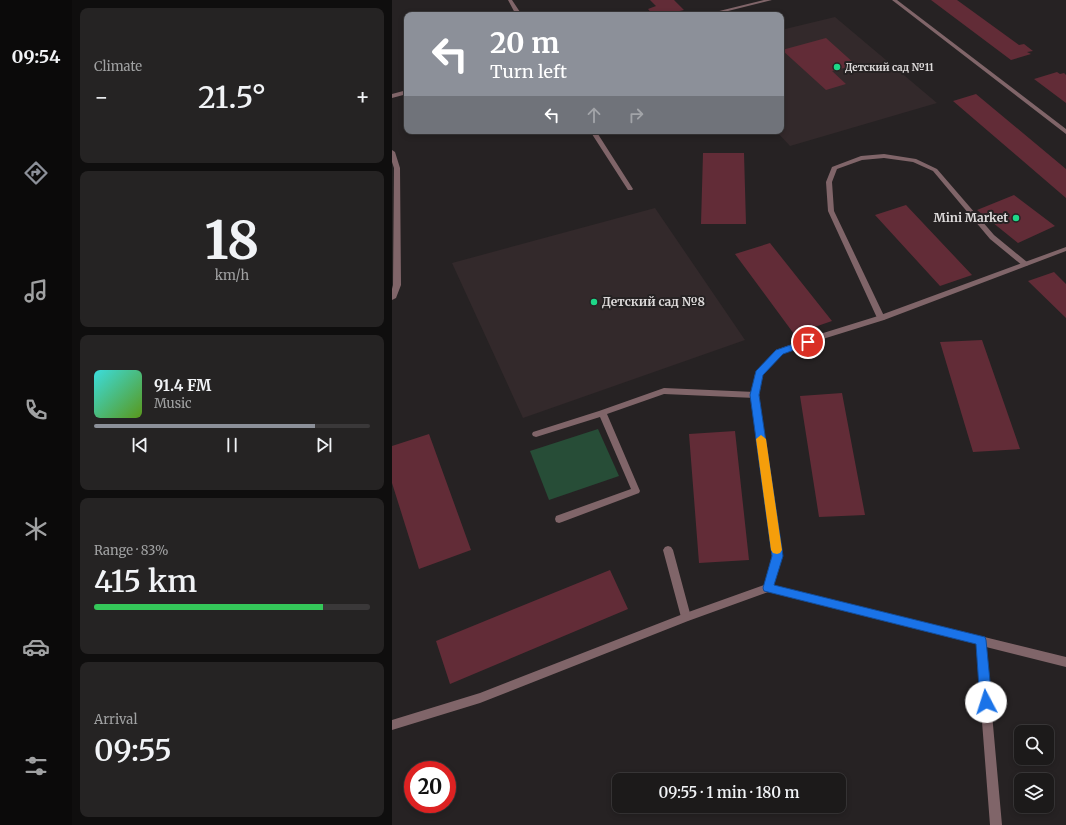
<!DOCTYPE html>
<html lang="en">
<head>
<meta charset="utf-8">
<style>
  body { margin:0; font-family:Merriweather,serif; background:#252323; color:#f1f3f6; height:100vh; display:flex; flex-direction:column; font-size:15px; white-space:nowrap }
  * { box-sizing:border-box; margin:0 }
  p { font-size:13px; color:#a0a1a2 }
  .icon { flex:none; width:22px; height:22px; fill:none; stroke:currentColor; stroke-width:2; stroke-linecap:round; stroke-linejoin:round }
  .map { position:relative; flex:1; overflow:hidden }
  .panel { display:flex; flex-direction:column; gap:8px; padding:8px; background:#0f0e0e; width:320px }
  .panel>* { flex:none }
  .banner { position:absolute; left:12px; top:12px; width:380px; height:122px; border-radius:8px; box-shadow:0 2px 6px #0003,0 0 0 1px #3a3839; background:#8c9099; color:#fff; overflow:hidden }
  .tools { position:absolute; left:622px; top:725px; display:grid; gap:8px }
  .tools a { display:grid; place-items:center; width:40px; height:40px; border-radius:8px; background:#1c1a1a; box-shadow:0 2px 6px #0003,0 0 0 1px #3a3839; font-size:20px }
  .speed { position:absolute; left:12px; top:761px; display:flex; gap:8px; font-size:20px; font-weight:700; text-align:center }
  .speed>* { display:grid; place-content:center; width:52px; height:52px; border-radius:50%; background:#1c1a1a; box-shadow:0 2px 6px #0003,0 0 0 1px #3a3839; line-height:1 }
  .speed .limit { border:6px solid #d22; background:#fff; color:#111 }
  .pin { position:absolute; display:grid; place-items:center; width:34px; height:34px; color:#fff; margin:-17px; border:2px solid #fff; border-radius:50%; box-shadow:0 1px 4px #0007 }
  .me { position:absolute; width:44px; margin:-22px; rotate:355deg; stroke-linejoin:round; filter:drop-shadow(0 0 3px #0008) }
  .turn { display:flex; align-items:center; gap:14px; height:84px; padding:0 20px; font-size:18px }
  .turn .icon { width:52px; height:52px; stroke-width:2.5 }
  .turn b { display:block; font-size:28px; line-height:34px }
  .lanes { display:flex; align-items:center; height:38px; padding:0 20px; background:#0003; justify-content:center; gap:20px; direction:ltr }
  .lanes .off { opacity:.35 }
  .big { font-size:30px; font-weight:600; line-height:1.1 }
  .panel .card { flex:1; display:flex; flex-direction:column; justify-content:center; gap:6px; min-width:0; padding:0 14px; border-radius:8px; background:#252323 }
  .panel .dial { align-items:center; gap:0 }
  .dial b { font-size:52px; line-height:1 }
  .song { display:flex; align-items:center; gap:12px }
  .cover { width:48px; height:48px; border-radius:6px; background:linear-gradient(135deg,hsl(180 70% 55%),hsl(90 70% 35%)) }
  .played { height:4px; border-radius:2px; background:linear-gradient(90deg,#8c9099 80%,#3a3839 80%) }
  .keys { display:flex; justify-content:space-around; direction:ltr }
  .heat { display:flex; justify-content:space-between; align-items:center; font-size:22px; direction:ltr }
  .charge { height:6px; border-radius:3px; background:linear-gradient(90deg,#34c759 83%,#3a3839 0) }
  .trip { position:absolute; left:220px; top:773px; width:234px; height:40px; border-radius:8px; background:#1c1a1a; box-shadow:0 2px 6px #0003,0 0 0 1px #3a3839; font-weight:600; line-height:40px; text-align:center }
  main { display:flex; flex:1; min-height:0 }
  .tabs { display:flex; flex-direction:column; width:72px; justify-content:space-around; align-items:center; background:#0b0a0a; color:#a0a1a2 }
  .tabs .icon { width:28px; height:28px }
  .tabs .current { color:#8c9099 }
  .tabs b { font-size:18px; color:#f1f3f6 }
  .map>svg:first-child { display:block }
  .built { fill:#33292b }
  .green { fill:#274d37 }
  .building { fill:#622c37 }
  .lines { fill:none; stroke-linecap:round; stroke-linejoin:round }
  .lane { fill:#806569; fill-rule:evenodd }
  .street { fill:#806569; fill-rule:evenodd }
  .route { fill:#1a73e8; stroke:#114b97 }
  .slow { fill:#f59e0b }
  .poi-dot { fill:#1ed888; stroke:#262223; stroke-width:1.5 }
  .labels { text-anchor:middle; stroke-width:4; stroke-linejoin:round; paint-order:stroke }
  .far-poi-label { font-size:10px; font-weight:bold; fill:#dedbdb; stroke:#262223; text-anchor:start }
  .poi-label { font-size:12px; font-weight:bold; fill:#dedbdb; stroke:#262223; text-anchor:end }
</style>
</head>
<body>
<main>
<nav class="tabs">
<b>09:54</b>
<svg class="icon current" aria-label="directions" viewBox="0 0 24 24"><path d="M12 3l9 9-9 9-9-9zM9 14v-3h6M13 9l2 2-2 2"/></svg>
<svg class="icon" aria-label="music" viewBox="0 0 24 24"><path d="M9 18V5l10-2v13"/><circle cx="6" cy="18" r="3"/><circle cx="16" cy="16" r="3"/></svg>
<svg class="icon" aria-label="phone" viewBox="0 0 24 24"><path d="M5 4h4l2 5-3 2q2 4 5 5l2-3 5 2v4C11 20 4 13 5 4z"/></svg>
<svg class="icon" aria-label="climate" viewBox="0 0 24 24"><path d="M12 3v18M4 7l16 10M4 17L20 7"/></svg>
<svg class="icon" aria-label="car" viewBox="0 0 24 24"><path d="M5 17H2v-5l4-1 3-4h7l3 4 3 1v5h-3M9 17h6M6 11h13"/><circle cx="7" cy="17" r="2"/><circle cx="17" cy="17" r="2"/></svg>
<svg class="icon" aria-label="filters" viewBox="0 0 24 24"><path d="M4 7h16M4 17h16"/><circle cx="9" cy="7" r="2"/><circle cx="15" cy="17" r="2"/></svg>
</nav>
<section class="panel">
<div class="card"><p>Climate</p>
<div class="heat"><a>−</a><b class="big">21.5°</b><a>+</a></div>
</div>
<div class="card dial"><b>18</b><p>km/h</p></div>
<div class="card">
<div class="song"><i class="cover"></i><div><b>91.4 FM</b><p>Music</p></div></div>
<div class="played"></div>
<div class="keys"><svg class="icon" aria-label="previous" viewBox="0 0 24 24"><path d="M18 5L8 12l10 7zM5 5v14"/></svg><svg class="icon" aria-label="pause" viewBox="0 0 24 24"><path d="M8 5v14M16 5v14"/></svg><svg class="icon" aria-label="next" viewBox="0 0 24 24"><path d="M6 5l10 7-10 7zM19 5v14"/></svg></div>
</div>
<div class="card"><p>Range · 83%</p><b class="big">415 km</b><div class="charge"></div></div>
<div class="card"><p>Arrival</p><b class="big">09:55</b></div>
</section>
<div class="map">
<svg width="674" height="825" viewBox="0 0 674 825">
  <rect width="100%" height="100%" fill="#262223"/>
  <path class="built" d="M443,17L545,103L398,146L384,131H389V30Z
    M263,208L353,340L131,418L60,263Z"/>
  <path class="green" d="M206,429L227,476L157,500L138,451Z"/>
  <path class="building" d="M258,0H282L292,10L270,15H261L256,9L264,6Z
    M539,0H565L627,45L632,44L641,51L635,52L639,54L619,60Z
    M434,38L464,65L440,71L454,84L434,90L390,50Z
    M665,72L668,74L672,73L674,75V103L642,79Z
    M584,94L674,169V198L561,101Z
    M311,153H352L354,224H309Z
    M622,195L663,226L626,243L585,210Z
    M514,205L580,275L548,286L483,215Z
    M378,243L440,321L402,334L343,254Z
    M662,272L674,284V318L636,281Z
    M590,340L628,449L581,452L548,342Z
    M450,393L473,515L427,517L408,396Z
    M343,431L357,560L307,563L297,434Z
    M37,434L79,550L27,569L0,483V446Z
    M218,570L236,609L58,684L44,641Z"/>
  <g class="lines">
    <path class="lane" d="M116,0H120L130,15H124Z
      M372,0H380L320,15H311Z
      M500,0H505L674,129V134Z
      M15,90V94L0,98V94Z
      M198,131H204L241,189L240,190H236Z
      M492,154L524,159L545,169L602,235L635,262L636,264L635,266H631L598,239L541,171L521,162L492,158L470,160L445,169L440,182L442,211L493,318L492,320H486L436,211L434,182L440,167L469,156Z
      M272,388L363,392L367,395L363,398L272,394L215,414L248,491L247,493L170,522L167,523L164,522L163,519L164,516L239,489L208,417L144,437L141,436L140,434L141,432L207,411Z
      M276,546L279,547L281,550L299,617L297,620L294,621L291,620L289,617L271,550L273,547Z
      M376,584L674,657V667L594,647L610,825H598L584,644L376,592L373,591L371,588L373,585Z"/>
    <path class="street" d="M0,150L3,152L8,168L9,285L4,298L0,300V289L1,285L2,168L0,162Z
      M674,247V251L492,320L434,338L390,354L371,375L367,395L390,556L379,591L296,621L88,703L0,730V720L88,693L291,614L372,585L380,556L359,395L363,374L384,350L428,334L486,316Z"/>
  </g>
  <path class="route" d="M416,339L421,342L419,344L391,354L371,375L367,395L391,556L382,585L593,637L594,640L600,702L598,706L594,708L590,706L588,702L584,644L372,591L371,588L380,556L358,395L364,371L384,350Z"/>
  <path class="slow" d="M369,435L374,439L390,550L388,553L385,554L381,553L379,550L364,439Z"/>
  <g class="poi-dot">
    <circle cx="445" cy="67" r="4"/>
    <circle cx="624" cy="218" r="4"/>
    <circle cx="202" cy="302" r="4"/>
  </g>
  <g class="labels">
    <g class="far-poi-label">
      <text x="453" y="71">Детский сад №11</text>
    </g>
    <g class="poi-label">
      <text x="616" y="222">Mini Market</text>
      <text x="210" y="306" text-anchor="start">Детский сад №8</text>
    </g>
  </g>
</svg>
<div class="tools">
<a><svg class="icon" aria-label="search" viewBox="0 0 24 24"><circle cx="10" cy="10" r="6"/><path d="M15 15l6 6"/></svg></a>
<a><svg class="icon" aria-label="layers" viewBox="0 0 24 24"><path d="M12 4l9 5-9 5-9-5zM3 14l9 5 9-5"/></svg></a>
</div>
<div class="speed"><div class="limit">20</div></div>
<div class="pin" style="left:416px;top:342px;background:#d93025"><svg class="icon" aria-label="arrive" viewBox="0 0 24 24"><path d="M6 21V4h12l-3 4 3 4H6"/></svg></div>
<svg class="me" style="left:594px;top:702px" viewBox="-20 -20 40 40"><circle r="19" fill="#fff"/><path d="M0-13L10 11 0 6-10 11z" fill="#1a73e8"/></svg>
<div class="trip">09:55 · 1 min · 180 m</div>
<div class="banner">
<div class="turn"><svg class="icon" aria-label="left" viewBox="0 0 24 24"><path d="M17 20v-9H6M10 6l-5 5 5 5"/></svg><div><b>20 m</b>Turn left</div></div>
<div class="lanes"><svg class="icon" aria-label="left" viewBox="0 0 24 24"><path d="M17 20v-9H6M10 6l-5 5 5 5"/></svg><svg class="icon off" aria-label="ahead" viewBox="0 0 24 24"><path d="M12 20V5M6 11l6-6 6 6"/></svg><svg class="icon off" aria-label="right" viewBox="0 0 24 24"><path d="M7 20v-9h11M14 6l5 5-5 5"/></svg></div>
</div>
</div>
</main>
</body>
</html>
